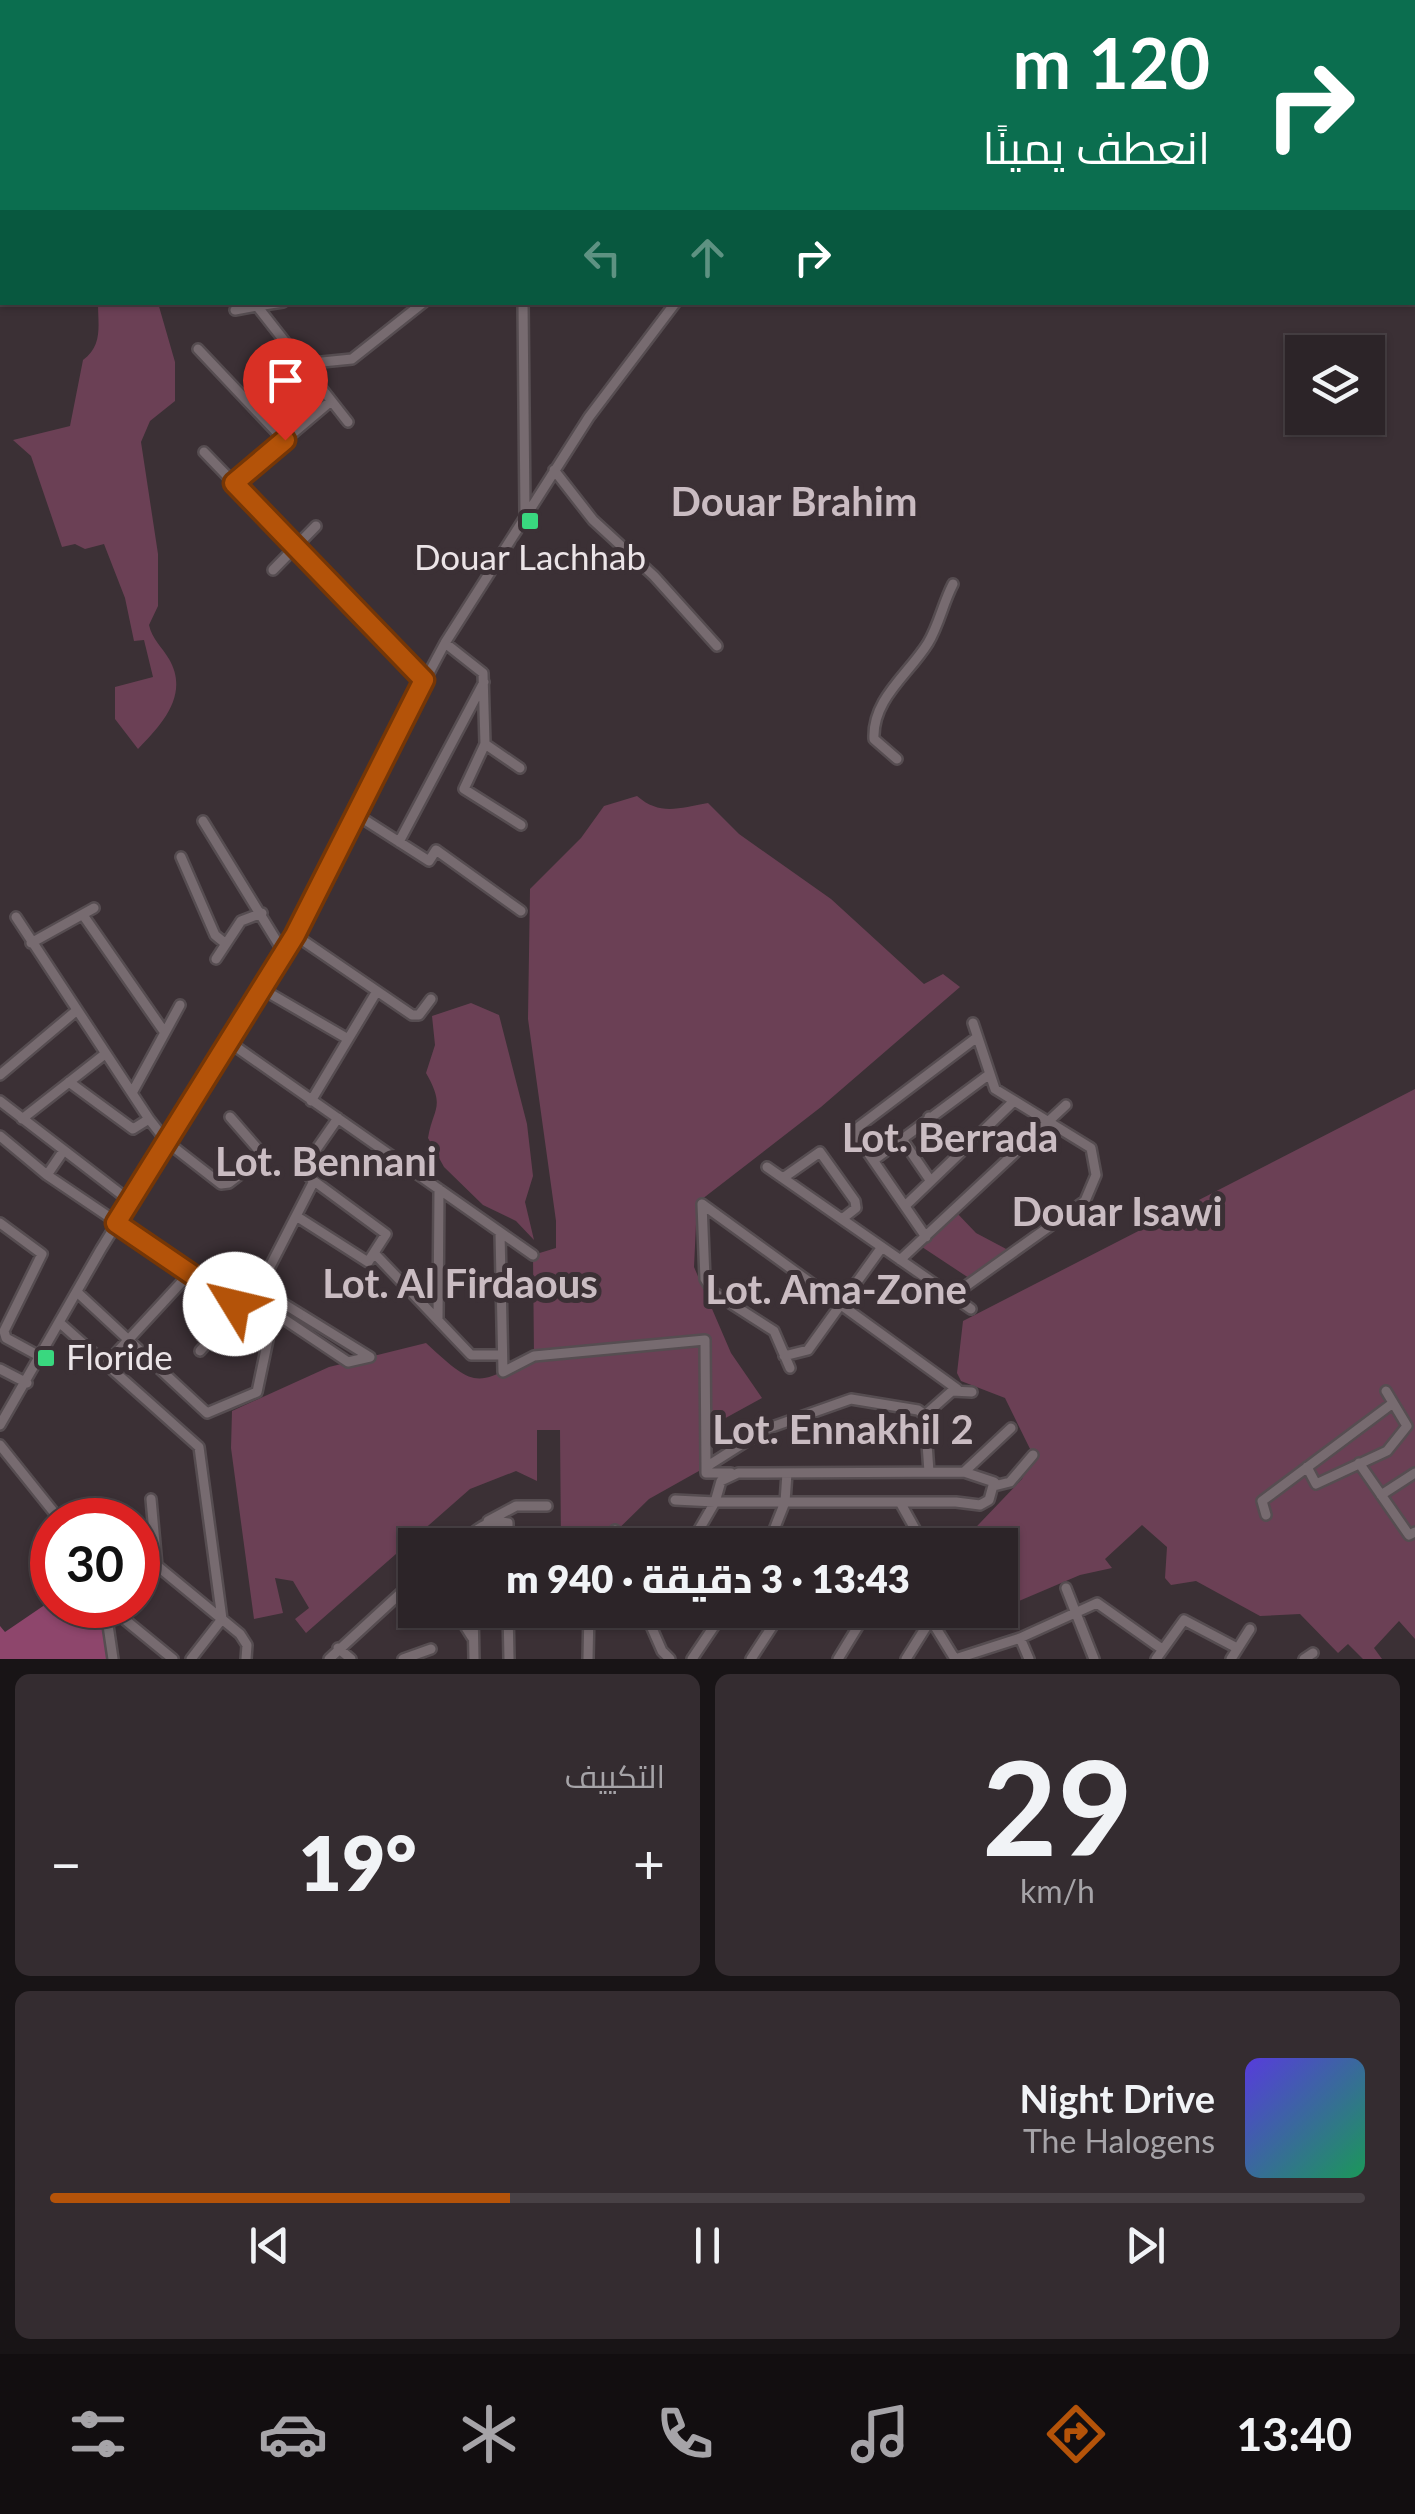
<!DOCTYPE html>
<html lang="ar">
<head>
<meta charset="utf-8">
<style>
  body { margin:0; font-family:Lato,Cairo,sans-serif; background:#342c30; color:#f1f3f6; direction:rtl; height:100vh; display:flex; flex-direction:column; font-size:38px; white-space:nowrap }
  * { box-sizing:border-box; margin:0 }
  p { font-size:32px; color:#a6a4a8 }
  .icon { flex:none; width:55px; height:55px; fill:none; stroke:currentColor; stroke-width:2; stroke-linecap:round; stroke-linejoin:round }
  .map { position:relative; height:1659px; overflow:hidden; direction:ltr }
  .drawer { display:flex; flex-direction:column; gap:15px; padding:15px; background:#181416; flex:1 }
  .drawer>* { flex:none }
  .hud { position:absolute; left:0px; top:0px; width:1415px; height:305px; box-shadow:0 2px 8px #0004,0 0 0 2px #484145; direction:rtl; background:#0b6e4f; color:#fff; overflow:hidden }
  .fabs { position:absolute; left:1285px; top:335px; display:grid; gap:20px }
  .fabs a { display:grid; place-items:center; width:100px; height:100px; border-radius:0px; background:#2c2428; box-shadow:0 2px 8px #0004,0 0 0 2px #484145; font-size:50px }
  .speed { position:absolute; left:30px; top:1498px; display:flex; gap:20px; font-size:50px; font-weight:700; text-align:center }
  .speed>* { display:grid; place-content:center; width:130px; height:130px; border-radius:50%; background:#2c2428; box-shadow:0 2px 8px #0004,0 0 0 2px #484145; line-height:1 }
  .speed .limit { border:15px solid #d22; background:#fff; color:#111 }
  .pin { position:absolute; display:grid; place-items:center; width:85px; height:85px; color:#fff; margin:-102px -42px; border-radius:50% 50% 50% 0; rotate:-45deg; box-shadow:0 0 10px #0007 }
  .pin .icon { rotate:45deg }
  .me { position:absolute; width:110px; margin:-55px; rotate:306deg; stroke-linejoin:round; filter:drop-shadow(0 0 8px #0008) }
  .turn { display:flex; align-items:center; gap:35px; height:210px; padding:0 40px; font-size:45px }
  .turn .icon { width:130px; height:130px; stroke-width:2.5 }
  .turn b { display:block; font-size:70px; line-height:85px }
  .lanes { display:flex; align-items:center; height:95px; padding:0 40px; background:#0003; justify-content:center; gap:50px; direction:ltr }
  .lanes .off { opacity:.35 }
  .big { font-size:75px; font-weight:800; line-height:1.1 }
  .drawer .widget { flex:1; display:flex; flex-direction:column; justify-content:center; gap:15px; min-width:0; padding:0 35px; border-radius:15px; background:#342c30 }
  .drawer .dial { align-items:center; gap:0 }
  .dial b { font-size:130px; line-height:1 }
  .song { display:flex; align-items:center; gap:30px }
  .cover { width:120px; height:120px; border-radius:15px; background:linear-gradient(135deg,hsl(250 70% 55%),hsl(150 70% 35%)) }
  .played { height:10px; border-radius:5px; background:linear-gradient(90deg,#b45309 35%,#484145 35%) }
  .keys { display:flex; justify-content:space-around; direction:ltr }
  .heat { display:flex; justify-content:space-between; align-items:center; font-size:55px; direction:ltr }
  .drawer .tiles { flex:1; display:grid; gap:15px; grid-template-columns:1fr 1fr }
  .widget:last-child { grid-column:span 2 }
  .trip { position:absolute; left:398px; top:1528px; width:620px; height:100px; border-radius:0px; background:#2c2428; box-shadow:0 2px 8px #0004,0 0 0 2px #484145; font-weight:800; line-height:100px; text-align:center; direction:rtl }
  .tabs { display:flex; height:160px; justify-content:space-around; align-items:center; background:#120e10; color:#a6a4a8 }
  .tabs .icon { width:70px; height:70px }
  .tabs .selected { color:#b45309 }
  .tabs b { font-size:45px; color:#f1f3f6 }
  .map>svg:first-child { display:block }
  .green { fill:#6b4055 }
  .forest { fill:#8e466c }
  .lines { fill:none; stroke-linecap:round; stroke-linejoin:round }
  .minor-casing { stroke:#564d51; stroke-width:14 }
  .minor { stroke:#776b70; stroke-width:9 }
  .route-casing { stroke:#753606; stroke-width:25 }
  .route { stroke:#b45309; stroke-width:18 }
  .poi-dot { fill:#39d87f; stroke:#3b3035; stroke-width:4 }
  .labels { text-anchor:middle; stroke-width:10; stroke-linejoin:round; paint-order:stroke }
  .poi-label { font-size:35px; fill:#ebe4e7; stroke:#3b3035 }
  .quarter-label { font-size:40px; font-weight:bold; fill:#cabcc2; stroke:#3b3035 }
</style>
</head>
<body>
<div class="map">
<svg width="1415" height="1659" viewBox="0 0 1415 1659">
  <rect width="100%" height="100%" fill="#3b3035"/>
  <path class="green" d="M98,303H158L175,362V401L150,421L141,442L158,554V606L149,625C152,639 162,647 169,659C190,695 161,725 138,749L115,719V687L153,677L144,640L134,641L125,598L104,544L85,549L75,544L62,547L31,456L13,440L70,426L83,360C103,345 98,326 98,303Z
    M637,796C660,816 679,808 708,803L739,834L831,899L924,984L943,974L960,987L821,1107L697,1203L694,1267L731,1353L762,1398L711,1426L706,1467L649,1499L602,1545H561L560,1430H537V1481L516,1471L470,1489L306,1633L295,1619L309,1608L293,1581L275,1578L283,1613L254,1619L231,1448L232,1411L329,1367L426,1343C477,1390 475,1386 534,1356L533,1255L556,1248V1221L528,1019L530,889L581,838L604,806Z
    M471,1003L499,1015L527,1124L533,1176L525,1202L534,1240L516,1221L483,1205L444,1167L428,1138C433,1108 446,1108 426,1073L435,1045L432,1016Z
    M1415,1089V1639L1399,1621L1374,1648L1382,1659H1363L1348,1644L1338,1653L1300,1614L1260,1616L1196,1581L1171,1585L1165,1578L1167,1547L1142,1525L1105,1559L1112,1568L1080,1575L1000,1609V1545H959L1022,1479L1033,1455L1005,1398L961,1381L957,1373L963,1321Z
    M955,1211L976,1233L1010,1251L975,1282L919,1245Z"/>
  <path class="forest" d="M52,1600V1605H96L109,1659H0V1626L5,1632Z"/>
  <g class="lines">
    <g class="minor-casing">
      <path id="minor" d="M297,0L299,2
        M169,2H180
        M507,2V0
        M1015,2L1018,0
        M523,302L525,512
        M257,306L283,302
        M235,310L257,306L348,422
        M198,349L285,441
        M302,364L352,359L424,302
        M204,452L424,680
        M554,470L593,520L654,576L717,646
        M234,483L331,401
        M273,570L316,526
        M445,643L483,673L485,744
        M897,759L874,739C872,699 909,674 928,643C939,625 943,603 953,584
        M520,768L485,744L464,789L521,825
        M354,813L429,861L436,850L521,911
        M203,821L284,953
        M399,842L484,682
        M181,857L215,935L226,944
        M83,915L163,1030
        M16,917L149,1119L167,1142L221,1184L229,1183L264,1156L230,1117
        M295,935L412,1015H419L431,999
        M31,943L94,908
        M216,959L241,921L262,913
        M262,989L348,1039
        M229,1042L533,1255
        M0,1075L76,1011
        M69,1082L133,1129L149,1119
        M132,1093L180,1005
        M0,1101L130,1201
        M311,1101L377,991
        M929,1117L957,1153
        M22,1119L105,1054
        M0,1136L47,1175L232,1300V1315L200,1351
        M902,1139L930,1180
        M874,1160L987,1076
        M767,1167L971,1309
        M47,1175L62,1153
        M783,1178L820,1152L855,1201L856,1208L842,1219
        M702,1204L957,1389
        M702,1204L705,1279L713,1292L774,1331L790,1368
        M905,1206L1013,1102
        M296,1216L368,1262L386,1234L314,1181
        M0,1223L42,1254L4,1331L6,1338L41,1357
        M500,1232L503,1372L534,1356L705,1340L706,1467
        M926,1237L853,1131L976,1038
        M375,1254L471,1355H500
        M900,1260L1066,1105
        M77,1292L207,1413L257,1392L273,1316
        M952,1296L1085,1201L1096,1175L1091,1148L995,1089L973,1023
        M257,1301L348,1362L370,1357
        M257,1301L276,1299L370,1357
        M235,1304L257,1301L258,1290L314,1181L302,1170L338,1118
        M438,1320L439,1189
        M60,1323L199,1447L222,1619L191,1659
        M784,1356L808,1350L882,1247
        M106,1364L191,1272
        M0,1369L27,1383
        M925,1415L952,1391L972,1392
        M0,1425L101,1249L295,935L354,813L445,643L589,417L676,302
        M0,1445L60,1520
        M1359,1463L1409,1535L1415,1532
        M1307,1467L1316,1484L1387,1451L1407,1426L1386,1391
        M964,1472L1011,1428
        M731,1473H706V1467L766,1429L851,1399L918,1410L925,1415L929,1472
        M994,1486L1010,1482L1033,1455
        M1381,1495L1415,1473
        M151,1499L157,1566
        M675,1500L715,1502H956L980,1505L989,1500L994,1482L964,1472L738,1473L721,1481L715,1502L690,1545
        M900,1502L924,1545
        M1266,1515L1262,1501L1393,1403
        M488,1521L516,1506H547
        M615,1530L619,1545
        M458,1545C475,1532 485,1518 508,1523V1545
        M768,1545L785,1502L787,1473
        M138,1550L240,1634L247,1645L246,1659
        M1066,1588L1094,1659
        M105,1605L113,1659
        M107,1605L173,1659
        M455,1610L472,1637
        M473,1610L474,1659
        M508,1610L509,1659
        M644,1610L662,1651L670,1659
        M900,1610L926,1627L906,1659
        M931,1620L955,1659
        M928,1625L938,1610
        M1020,1638L1029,1659
        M338,1648L351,1659
        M329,1659L415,1580
        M403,1659L431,1649
        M588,1659L589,1610
        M692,1659L725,1610
        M751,1659L783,1610
        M838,1659L868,1610
        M955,1659L1020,1638L1097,1603L1162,1649
        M1156,1659L1184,1620L1237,1648
        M1231,1659L1250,1629
        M1304,1659L1313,1653"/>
    </g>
    <use href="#minor" class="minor"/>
  </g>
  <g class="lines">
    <g class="route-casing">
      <path id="route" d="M235,1304L116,1223L295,935L424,680L234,483L285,440"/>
    </g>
    <use href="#route" class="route"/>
  </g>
  <g class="poi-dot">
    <rect x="520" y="511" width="20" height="20" rx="5"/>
    <rect x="36" y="1348" width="20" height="20" rx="5"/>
  </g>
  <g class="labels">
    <g class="poi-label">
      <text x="530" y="570">Douar Lachhab</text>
      <text x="66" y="1370" text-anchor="start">Floride</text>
    </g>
    <g class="quarter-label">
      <text x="794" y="516">Douar Brahim</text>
      <text x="950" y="1152">Lot. Berrada</text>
      <text x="326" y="1176">Lot. Bennani</text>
      <text x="1117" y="1226">Douar Isawi</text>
      <text x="460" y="1298">Lot. Al Firdaous</text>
      <text x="836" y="1304">Lot. Ama-Zone</text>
      <text x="843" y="1444">Lot. Ennakhil 2</text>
    </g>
  </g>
</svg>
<div class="fabs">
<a><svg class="icon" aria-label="layers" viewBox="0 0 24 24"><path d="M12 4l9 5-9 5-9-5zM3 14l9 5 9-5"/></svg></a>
</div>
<div class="speed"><div class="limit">30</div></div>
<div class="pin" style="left:285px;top:440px;background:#d93025"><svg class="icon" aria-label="arrive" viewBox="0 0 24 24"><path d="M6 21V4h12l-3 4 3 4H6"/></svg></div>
<svg class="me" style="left:235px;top:1304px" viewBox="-20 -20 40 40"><circle r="19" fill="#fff"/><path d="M0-13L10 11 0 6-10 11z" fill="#b45309"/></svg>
<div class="trip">13:43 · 3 دقيقة · 940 m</div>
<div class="hud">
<div class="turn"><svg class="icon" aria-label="right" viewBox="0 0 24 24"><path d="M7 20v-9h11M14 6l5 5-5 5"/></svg><div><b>120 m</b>انعطف يمينًا</div></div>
<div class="lanes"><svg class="icon off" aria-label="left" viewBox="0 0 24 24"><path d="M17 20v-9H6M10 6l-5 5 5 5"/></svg><svg class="icon off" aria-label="ahead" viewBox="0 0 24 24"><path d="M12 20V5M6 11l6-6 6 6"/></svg><svg class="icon" aria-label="right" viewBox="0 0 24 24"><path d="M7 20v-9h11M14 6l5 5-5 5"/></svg></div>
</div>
</div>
<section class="drawer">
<div class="tiles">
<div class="widget dial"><b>29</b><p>km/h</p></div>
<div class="widget"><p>التكييف</p>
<div class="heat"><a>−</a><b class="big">19°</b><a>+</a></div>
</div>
<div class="widget">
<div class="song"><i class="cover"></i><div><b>Night Drive</b><p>The Halogens</p></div></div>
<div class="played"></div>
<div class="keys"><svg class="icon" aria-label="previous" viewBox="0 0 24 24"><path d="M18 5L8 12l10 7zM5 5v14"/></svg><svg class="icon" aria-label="pause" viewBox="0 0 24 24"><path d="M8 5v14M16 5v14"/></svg><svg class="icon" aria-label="next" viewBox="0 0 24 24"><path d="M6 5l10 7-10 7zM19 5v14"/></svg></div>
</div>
</div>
</section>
<nav class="tabs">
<b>13:40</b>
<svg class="icon selected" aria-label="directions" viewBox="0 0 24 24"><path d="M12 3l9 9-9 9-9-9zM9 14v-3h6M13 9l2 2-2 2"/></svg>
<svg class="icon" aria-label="music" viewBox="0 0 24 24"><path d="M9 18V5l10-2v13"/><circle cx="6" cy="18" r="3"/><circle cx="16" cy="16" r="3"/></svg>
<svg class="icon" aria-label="phone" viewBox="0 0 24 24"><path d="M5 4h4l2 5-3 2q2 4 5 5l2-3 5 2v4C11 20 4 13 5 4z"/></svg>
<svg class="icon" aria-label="climate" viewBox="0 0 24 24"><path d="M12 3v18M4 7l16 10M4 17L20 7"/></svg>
<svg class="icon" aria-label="car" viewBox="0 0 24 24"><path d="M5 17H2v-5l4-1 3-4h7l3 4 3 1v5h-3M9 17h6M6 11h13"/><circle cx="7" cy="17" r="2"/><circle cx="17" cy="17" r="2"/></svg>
<svg class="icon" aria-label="filters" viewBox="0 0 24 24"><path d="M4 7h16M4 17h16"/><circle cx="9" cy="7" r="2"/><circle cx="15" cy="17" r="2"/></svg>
</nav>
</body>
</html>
